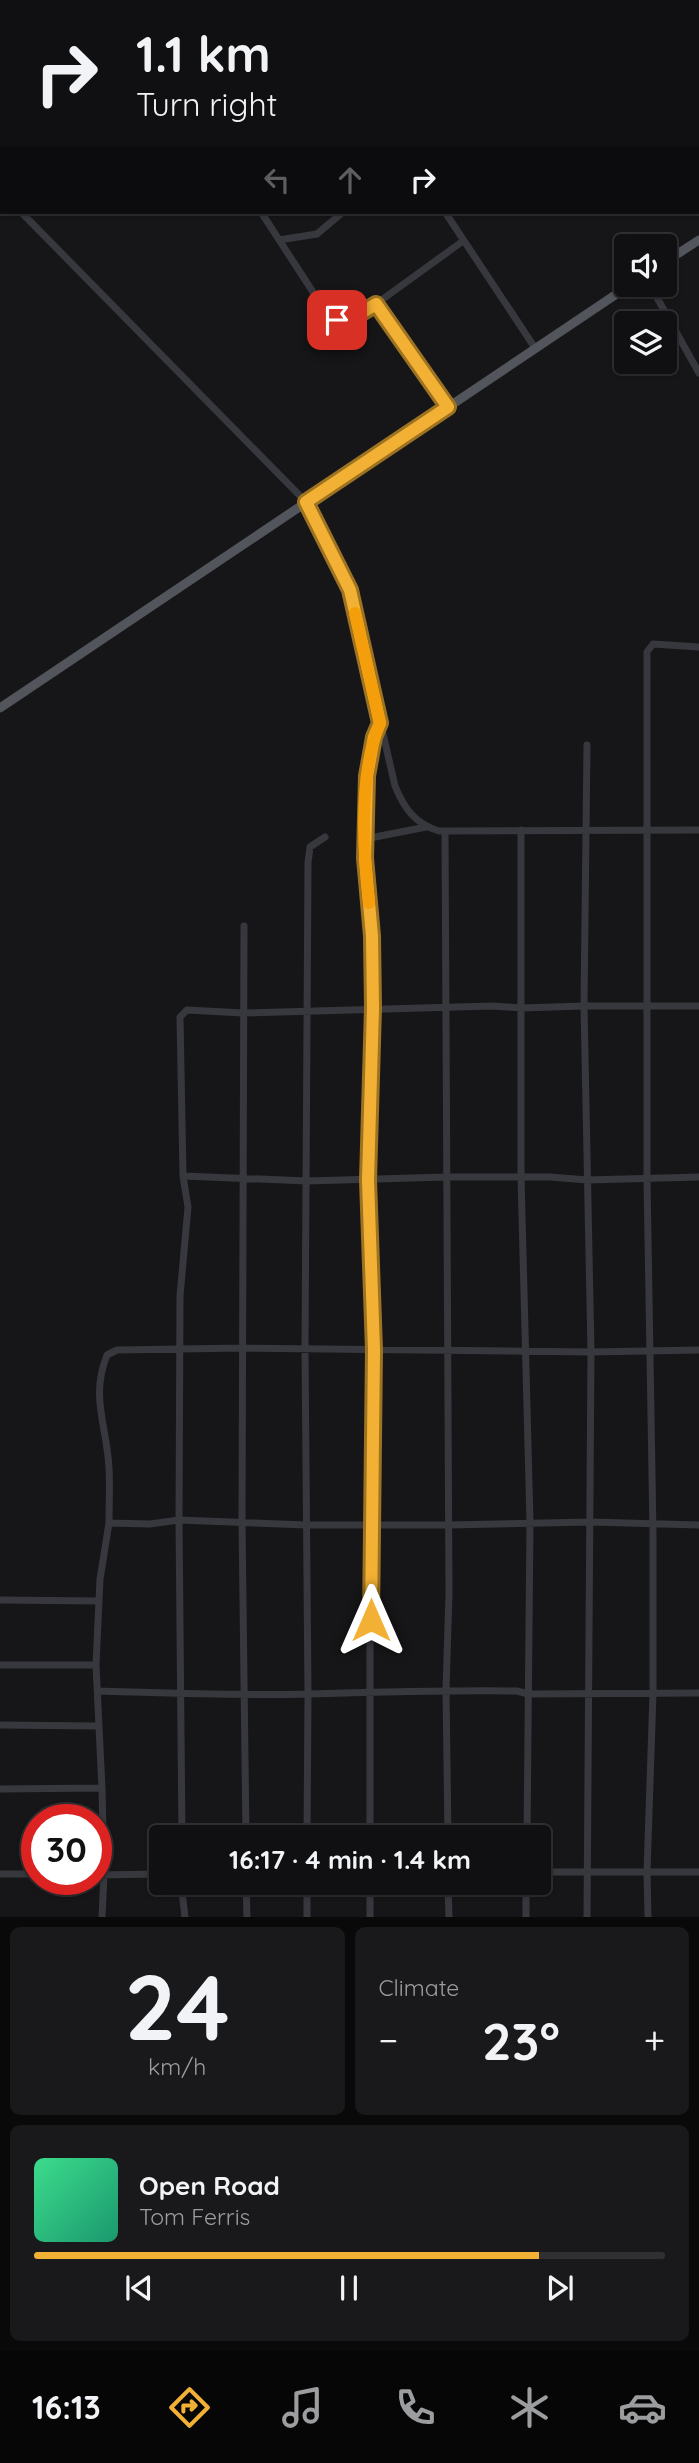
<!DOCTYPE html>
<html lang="en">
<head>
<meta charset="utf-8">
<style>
  body { margin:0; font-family:Quicksand,sans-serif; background:#19191b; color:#f1f3f6; height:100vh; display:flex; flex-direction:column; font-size:26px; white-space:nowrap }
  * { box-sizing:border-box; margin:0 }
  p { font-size:23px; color:#9c9d9f }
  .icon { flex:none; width:38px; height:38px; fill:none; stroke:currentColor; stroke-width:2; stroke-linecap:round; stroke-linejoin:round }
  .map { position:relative; height:1917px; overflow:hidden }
  .details { display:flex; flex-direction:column; gap:10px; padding:10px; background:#09090a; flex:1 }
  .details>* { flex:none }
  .hud { position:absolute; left:0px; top:0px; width:700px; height:214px; box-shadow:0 2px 5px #0004,0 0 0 2px #303032; background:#101012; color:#f1f3f6; overflow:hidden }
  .controls { position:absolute; left:614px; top:234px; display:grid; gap:14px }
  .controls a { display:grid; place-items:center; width:63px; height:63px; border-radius:7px; background:#101012; box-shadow:0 2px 5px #0004,0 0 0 2px #303032; font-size:35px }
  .speed { position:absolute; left:21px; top:1804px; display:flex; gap:14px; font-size:35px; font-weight:700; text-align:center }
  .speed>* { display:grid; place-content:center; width:91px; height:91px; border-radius:50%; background:#101012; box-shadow:0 2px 5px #0004,0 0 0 2px #303032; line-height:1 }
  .speed .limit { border:10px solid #d22; background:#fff; color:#111 }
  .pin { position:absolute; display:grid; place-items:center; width:60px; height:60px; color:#fff; margin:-30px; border-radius:14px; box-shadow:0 4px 10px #0006 }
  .me { position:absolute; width:77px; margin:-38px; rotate:0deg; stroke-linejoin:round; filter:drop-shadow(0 0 5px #0008) }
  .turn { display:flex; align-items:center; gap:24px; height:147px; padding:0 21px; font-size:32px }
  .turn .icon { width:91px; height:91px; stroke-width:2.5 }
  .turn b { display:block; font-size:49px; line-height:60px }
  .lanes { display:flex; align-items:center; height:66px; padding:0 21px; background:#0003; justify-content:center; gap:35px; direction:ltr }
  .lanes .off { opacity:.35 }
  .big { font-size:52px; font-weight:700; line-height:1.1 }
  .details .widget { flex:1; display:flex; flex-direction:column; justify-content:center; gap:10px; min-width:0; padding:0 24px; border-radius:10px; background:#19191b }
  .details .dial { align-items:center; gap:0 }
  .dial b { font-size:91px; line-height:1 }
  .song { display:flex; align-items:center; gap:21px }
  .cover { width:84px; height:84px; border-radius:10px; background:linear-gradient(135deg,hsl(150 70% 55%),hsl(160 70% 35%)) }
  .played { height:7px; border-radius:4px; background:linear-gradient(90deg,#f2b134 80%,#303032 80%) }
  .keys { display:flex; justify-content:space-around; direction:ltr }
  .heat { display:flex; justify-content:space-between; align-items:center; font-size:38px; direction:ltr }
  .details .tiles { flex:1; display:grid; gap:10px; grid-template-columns:1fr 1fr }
  .widget:last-child { grid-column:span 2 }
  .trip { position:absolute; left:149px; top:1825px; width:402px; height:70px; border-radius:7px; background:#101012; box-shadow:0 2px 5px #0004,0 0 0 2px #303032; font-weight:700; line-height:70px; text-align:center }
  .menu { display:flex; height:112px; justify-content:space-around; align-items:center; background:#060607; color:#9c9d9f }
  .menu .icon { width:49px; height:49px }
  .menu .current { color:#f2b134 }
  .menu b { font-size:32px; color:#f1f3f6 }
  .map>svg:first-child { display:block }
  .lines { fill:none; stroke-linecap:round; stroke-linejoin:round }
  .minor { stroke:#37383d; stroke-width:7 }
  .major { stroke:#53555c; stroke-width:9 }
  .route-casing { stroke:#9d7322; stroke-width:18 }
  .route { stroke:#f2b134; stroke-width:12 }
  .slow { stroke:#f59e0b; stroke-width:12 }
</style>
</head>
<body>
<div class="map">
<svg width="699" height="1917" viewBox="0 0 699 1917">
  <rect width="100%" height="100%" fill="#161618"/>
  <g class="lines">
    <path class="minor" d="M247,0L248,2
      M75,2L77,0
      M183,2L185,0
      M512,2L515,0
      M640,2L643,0
      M0,85L2,84
      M0,194L2,195
      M21,212L306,502L350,590L395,786C404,808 415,824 439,831L699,830
      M261,212L324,309L336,320L347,322L376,304L463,241
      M445,212L535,348
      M279,240L317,234L343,212
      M650,285L699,373
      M376,304L448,407
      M587,745L584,1006L591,1352L587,1917
      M521,830V1177L530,1522L527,1838
      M445,831L449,1594L446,1689L448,1838
      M365,839L426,827
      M244,926L242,1522L246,1838
      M183,1176L307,1181L447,1177H550L587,1180L699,1177
      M109,1523C109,1504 110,1486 109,1468C107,1426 90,1397 107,1355L117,1350L243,1348L591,1352L699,1350
      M0,1600L99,1601
      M0,1665H96
      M98,1691C168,1693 238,1696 308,1694C378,1692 447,1690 517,1691L528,1694L699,1693
      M0,1725L99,1726
      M0,1789L102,1788
      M182,1838L179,1520L180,1296L188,1207L183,1176L180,1017L187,1010L243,1013L492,1006L521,1008L584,1006H699
      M307,1838L308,1694L305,1349L308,863L310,847L325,837
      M370,1838V1525L374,1351L368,1180L373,1008L372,936L365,858L367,776L374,737L380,723
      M539,1872H699
      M0,1874H37
      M96,1875L161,1874
      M181,1883L185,1917
      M246,1883L247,1917
      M307,1883V1917
      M370,1883V1917
      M448,1883L449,1917
      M102,1917L104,1875L102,1788L96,1665L100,1579L109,1523L150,1524L179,1520L306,1525H448L590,1522L699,1525
      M526,1917V1883
      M648,1917L647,1872L653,1693V1533L647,1179V652L653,644L699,647"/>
    <path class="major" d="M665,262L699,240
      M0,708L630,285"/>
  </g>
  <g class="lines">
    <g class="route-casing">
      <path id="route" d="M337,320L347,322L376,304L448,407L306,502L350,590L380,723L374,737L367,776L365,858L372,936L373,1008L368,1180L374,1350L371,1620"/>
    </g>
    <use href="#route" class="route"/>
    <path class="slow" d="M355,613L380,723C359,772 363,850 369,903"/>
  </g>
</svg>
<div class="controls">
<a><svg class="icon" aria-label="sound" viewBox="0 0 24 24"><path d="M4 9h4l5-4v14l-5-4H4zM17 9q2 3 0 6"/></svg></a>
<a><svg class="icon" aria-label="layers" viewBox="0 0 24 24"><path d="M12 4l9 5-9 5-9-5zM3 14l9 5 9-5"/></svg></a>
</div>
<div class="speed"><div class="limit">30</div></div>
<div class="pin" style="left:337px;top:320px;background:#d93025"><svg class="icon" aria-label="arrive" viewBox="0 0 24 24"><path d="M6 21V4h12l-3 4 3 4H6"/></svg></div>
<svg class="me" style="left:371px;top:1620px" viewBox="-20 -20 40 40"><path d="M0-17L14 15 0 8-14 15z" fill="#f2b134" stroke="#fff" stroke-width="4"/></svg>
<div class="trip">16:17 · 4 min · 1.4 km</div>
<div class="hud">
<div class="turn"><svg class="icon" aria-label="right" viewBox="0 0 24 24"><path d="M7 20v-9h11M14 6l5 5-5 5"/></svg><div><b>1.1 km</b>Turn right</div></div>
<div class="lanes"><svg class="icon off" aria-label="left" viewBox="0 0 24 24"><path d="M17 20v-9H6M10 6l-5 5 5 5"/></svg><svg class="icon off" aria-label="ahead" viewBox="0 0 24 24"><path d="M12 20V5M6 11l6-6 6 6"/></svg><svg class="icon" aria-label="right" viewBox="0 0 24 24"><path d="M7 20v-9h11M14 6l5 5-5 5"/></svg></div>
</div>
</div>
<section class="details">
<div class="tiles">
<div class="widget dial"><b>24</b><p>km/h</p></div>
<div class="widget"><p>Climate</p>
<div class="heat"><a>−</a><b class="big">23°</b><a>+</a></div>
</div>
<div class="widget">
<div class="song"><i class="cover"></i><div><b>Open Road</b><p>Tom Ferris</p></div></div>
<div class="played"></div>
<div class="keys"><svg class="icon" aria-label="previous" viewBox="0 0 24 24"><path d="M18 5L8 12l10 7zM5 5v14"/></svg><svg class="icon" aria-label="pause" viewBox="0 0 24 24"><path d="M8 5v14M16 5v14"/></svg><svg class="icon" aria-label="next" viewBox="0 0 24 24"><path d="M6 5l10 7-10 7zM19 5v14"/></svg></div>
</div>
</div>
</section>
<nav class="menu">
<b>16:13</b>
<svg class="icon current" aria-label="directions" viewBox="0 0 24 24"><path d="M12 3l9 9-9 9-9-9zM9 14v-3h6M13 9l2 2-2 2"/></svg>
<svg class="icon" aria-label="music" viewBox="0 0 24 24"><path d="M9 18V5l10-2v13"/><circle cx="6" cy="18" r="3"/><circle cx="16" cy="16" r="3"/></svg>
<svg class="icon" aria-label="phone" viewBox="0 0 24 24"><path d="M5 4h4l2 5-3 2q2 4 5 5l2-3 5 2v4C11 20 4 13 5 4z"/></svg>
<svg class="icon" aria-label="climate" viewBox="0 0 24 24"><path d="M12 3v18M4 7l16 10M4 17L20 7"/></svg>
<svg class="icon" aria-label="car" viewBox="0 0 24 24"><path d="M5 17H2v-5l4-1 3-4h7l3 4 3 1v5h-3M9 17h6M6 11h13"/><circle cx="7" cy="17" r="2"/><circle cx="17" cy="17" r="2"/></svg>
</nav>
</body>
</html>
